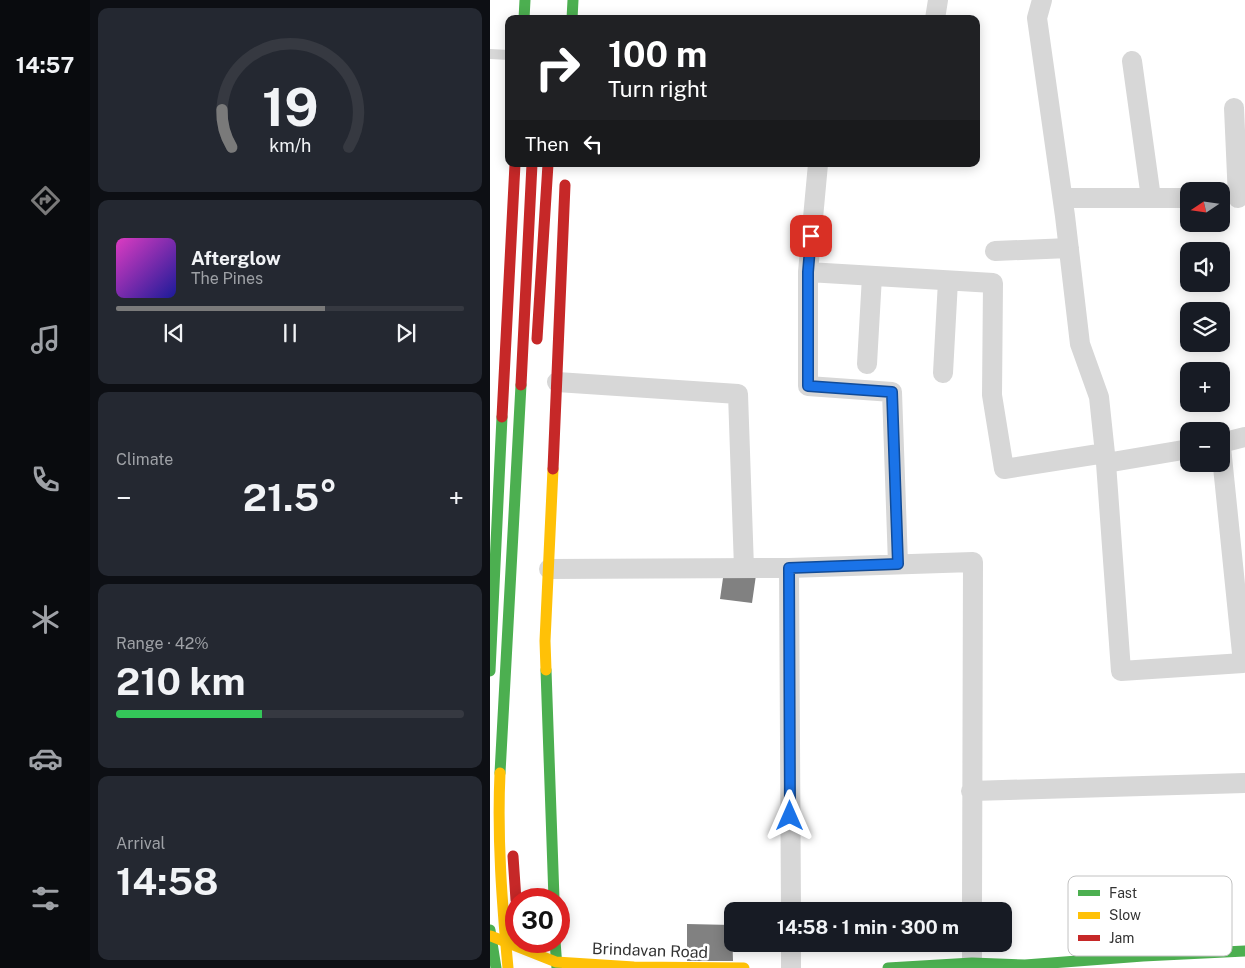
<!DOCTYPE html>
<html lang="en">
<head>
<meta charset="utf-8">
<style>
  body { margin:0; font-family:"Public Sans",sans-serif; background:#242831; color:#f1f3f6; height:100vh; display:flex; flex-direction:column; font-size:19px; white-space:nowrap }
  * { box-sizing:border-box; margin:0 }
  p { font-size:16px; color:#9ea1a6 }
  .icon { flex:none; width:28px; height:28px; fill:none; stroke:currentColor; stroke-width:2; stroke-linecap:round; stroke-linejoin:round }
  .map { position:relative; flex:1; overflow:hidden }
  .panel { display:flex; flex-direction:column; gap:8px; padding:8px; background:#0d0f14; width:400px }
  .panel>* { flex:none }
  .top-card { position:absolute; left:15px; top:15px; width:475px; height:152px; border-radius:10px; box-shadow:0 2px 12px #0003; background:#202124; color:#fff; overflow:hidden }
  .needle { width:32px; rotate:257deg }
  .tools { position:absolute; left:690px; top:182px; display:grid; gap:10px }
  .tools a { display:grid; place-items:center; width:50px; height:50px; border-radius:10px; background:#171b24; box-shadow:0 2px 12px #0003; font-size:25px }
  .speed { position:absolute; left:15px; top:888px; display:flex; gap:10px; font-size:25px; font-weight:700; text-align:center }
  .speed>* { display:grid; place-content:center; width:65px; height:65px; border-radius:50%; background:#171b24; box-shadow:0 2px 12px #0003; line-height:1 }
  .speed .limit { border:8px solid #d22; background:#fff; color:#111 }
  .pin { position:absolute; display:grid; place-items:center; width:42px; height:42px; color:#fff; margin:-21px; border-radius:10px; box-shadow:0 2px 8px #0006 }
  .me { position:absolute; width:55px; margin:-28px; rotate:0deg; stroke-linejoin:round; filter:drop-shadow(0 0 4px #0008) }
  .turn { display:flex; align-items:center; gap:18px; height:105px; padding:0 20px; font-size:22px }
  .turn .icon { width:65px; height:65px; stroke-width:2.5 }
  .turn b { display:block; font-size:35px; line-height:42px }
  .then { display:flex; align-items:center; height:48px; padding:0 20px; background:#0003; gap:10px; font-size:19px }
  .big { font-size:38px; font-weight:700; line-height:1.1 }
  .panel .tile { flex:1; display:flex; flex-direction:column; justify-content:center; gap:8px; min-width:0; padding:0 18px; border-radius:10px; background:#242831 }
  .panel .dial { align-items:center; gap:0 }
  .dial svg { height:130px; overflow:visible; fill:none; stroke:#363941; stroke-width:7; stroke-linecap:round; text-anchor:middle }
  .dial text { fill:#f1f3f6; stroke:none }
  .song { display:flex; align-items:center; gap:15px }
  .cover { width:60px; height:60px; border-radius:8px; background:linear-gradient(135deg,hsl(310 70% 55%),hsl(240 70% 35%)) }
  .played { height:5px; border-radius:2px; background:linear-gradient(90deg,#7a7a7a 60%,#363941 60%) }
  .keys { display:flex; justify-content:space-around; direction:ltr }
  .heat { display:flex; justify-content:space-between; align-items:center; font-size:28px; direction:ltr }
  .charge { height:8px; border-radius:4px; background:linear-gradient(90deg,#34c759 42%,#363941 0) }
  .trip { position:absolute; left:234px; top:902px; width:288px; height:50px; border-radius:10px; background:#171b24; box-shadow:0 2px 12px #0003; font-weight:700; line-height:50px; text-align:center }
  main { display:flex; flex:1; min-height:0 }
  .menu { display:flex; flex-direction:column; width:90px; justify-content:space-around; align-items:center; background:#090b0e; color:#9ea1a6 }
  .menu .icon { width:35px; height:35px }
  .menu .active { color:#7a7a7a }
  .menu b { font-size:22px; color:#f1f3f6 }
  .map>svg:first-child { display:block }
  .building { fill:#818181 }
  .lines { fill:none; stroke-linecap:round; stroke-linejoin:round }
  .lane { stroke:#d7d7d7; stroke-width:10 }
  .street { stroke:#d7d7d7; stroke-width:20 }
  .fast { stroke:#4caf50; stroke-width:11 }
  .slow { stroke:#ffc107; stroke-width:11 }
  .jam { stroke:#c62828; stroke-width:11 }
  .fast-bridge { stroke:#4caf50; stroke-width:11 }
  .slow-bridge { stroke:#ffc107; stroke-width:11 }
  .jam-bridge { stroke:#c62828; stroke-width:11 }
  .route-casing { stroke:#114b97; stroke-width:12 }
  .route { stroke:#1a73e8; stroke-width:9 }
  .labels { text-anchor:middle; stroke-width:5; stroke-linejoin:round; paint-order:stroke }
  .street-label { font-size:16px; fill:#333; stroke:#fff }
  .key { fill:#fff; stroke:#c2c2c2; stroke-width:1 }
  .key-label { font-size:14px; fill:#333 }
</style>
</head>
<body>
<main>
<nav class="menu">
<b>14:57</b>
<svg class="icon active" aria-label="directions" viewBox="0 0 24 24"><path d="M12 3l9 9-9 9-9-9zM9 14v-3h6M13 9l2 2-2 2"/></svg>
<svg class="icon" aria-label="music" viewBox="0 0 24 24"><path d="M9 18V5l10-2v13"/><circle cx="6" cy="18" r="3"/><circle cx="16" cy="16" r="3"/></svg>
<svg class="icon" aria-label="phone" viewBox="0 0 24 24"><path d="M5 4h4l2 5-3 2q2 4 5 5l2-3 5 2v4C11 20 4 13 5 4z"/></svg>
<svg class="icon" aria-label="climate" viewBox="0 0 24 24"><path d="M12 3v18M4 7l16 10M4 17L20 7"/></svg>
<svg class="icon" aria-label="car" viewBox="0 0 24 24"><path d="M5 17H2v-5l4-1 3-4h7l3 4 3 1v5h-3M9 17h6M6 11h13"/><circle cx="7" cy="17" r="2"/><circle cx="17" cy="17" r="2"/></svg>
<svg class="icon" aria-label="filters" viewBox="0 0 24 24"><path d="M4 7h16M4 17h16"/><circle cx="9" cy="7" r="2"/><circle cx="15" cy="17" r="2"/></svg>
</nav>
<section class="panel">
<div class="tile dial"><svg viewBox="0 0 100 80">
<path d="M14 69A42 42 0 1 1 86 69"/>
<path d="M14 69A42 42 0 0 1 8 46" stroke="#7a7a7a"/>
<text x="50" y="56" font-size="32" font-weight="700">19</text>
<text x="50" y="72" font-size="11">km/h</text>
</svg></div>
<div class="tile">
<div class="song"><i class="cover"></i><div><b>Afterglow</b><p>The Pines</p></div></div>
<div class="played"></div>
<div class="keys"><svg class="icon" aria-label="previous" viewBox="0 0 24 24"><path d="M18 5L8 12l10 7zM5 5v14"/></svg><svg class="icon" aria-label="pause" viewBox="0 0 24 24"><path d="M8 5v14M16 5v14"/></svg><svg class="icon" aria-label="next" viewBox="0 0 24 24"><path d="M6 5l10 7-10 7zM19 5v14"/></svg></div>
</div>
<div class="tile"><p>Climate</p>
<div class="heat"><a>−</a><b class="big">21.5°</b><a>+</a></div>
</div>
<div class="tile"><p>Range · 42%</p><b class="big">210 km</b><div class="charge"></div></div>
<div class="tile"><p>Arrival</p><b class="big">14:58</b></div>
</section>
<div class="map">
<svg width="755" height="968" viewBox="0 0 755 968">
  <rect width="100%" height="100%" fill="#fff"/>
  <path class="building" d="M234,571L266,575L262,603L230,599Z
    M197,924L242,925L243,961H197Z"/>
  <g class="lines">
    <path class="lane" d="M0,54L19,55"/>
    <path class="street" d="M552,0L547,18L575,216L590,344L609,397L616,463L631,671L753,663L731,447
      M445,19L448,0
      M642,61L661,198
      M744,108L748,198
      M328,164L318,272L503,283L502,395L514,469L615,453
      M573,198H699
      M505,251L579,248
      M318,272V386L402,392L408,564
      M377,364L382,276
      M453,373L458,281
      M67,382L248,394L254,568
      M731,443L755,437
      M616,463L699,449
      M299,568L301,911
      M59,569L299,568L483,562L482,911
      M481,791L755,783
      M301,944V968
      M482,944V963"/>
    <path class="fast" d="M34,19L35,0
      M82,19L83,0
      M56,670L64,899
      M0,671L12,417
      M0,930L6,968
      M65,941L67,968
      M398,968L482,963L535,965L653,956L755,951"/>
    <path class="slow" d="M56,670L55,641L63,469
      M1,936L66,962L144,967L254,968"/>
    <path class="jam" d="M47,339L58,164
      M12,417L25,164
      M63,469L75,185
      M23,856L26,900"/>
    <path class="fast-bridge" d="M10,773L31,385"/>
    <path class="slow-bridge" d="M10,773C7,838 12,903 18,968"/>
    <path class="jam-bridge" d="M31,385L42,164"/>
  </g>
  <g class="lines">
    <g class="route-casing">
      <path id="route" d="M300,816L299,568L408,564L402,392L318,386V272L321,236"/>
    </g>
    <use href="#route" class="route"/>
  </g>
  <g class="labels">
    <g class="street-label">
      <text transform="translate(160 950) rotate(2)" y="6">Brindavan Road</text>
    </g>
  </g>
  <rect x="578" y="876" width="164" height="80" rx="8" class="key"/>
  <rect x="588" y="890" width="22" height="6" fill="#4caf50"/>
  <rect x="588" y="912" width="22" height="7" fill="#ffc107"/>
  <rect x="588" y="935" width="22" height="6" fill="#c62828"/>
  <g class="key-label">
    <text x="619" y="898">Fast</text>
    <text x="619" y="920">Slow</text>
    <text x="619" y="943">Jam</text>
  </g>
</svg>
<div class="tools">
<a><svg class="needle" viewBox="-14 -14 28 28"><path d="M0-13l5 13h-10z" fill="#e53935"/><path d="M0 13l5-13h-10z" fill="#9ea1a6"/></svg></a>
<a><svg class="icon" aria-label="sound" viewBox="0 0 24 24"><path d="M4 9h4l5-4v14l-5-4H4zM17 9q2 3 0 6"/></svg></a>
<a><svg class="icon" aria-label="layers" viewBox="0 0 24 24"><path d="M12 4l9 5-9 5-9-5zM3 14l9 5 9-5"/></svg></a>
<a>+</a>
<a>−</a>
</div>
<div class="speed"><div class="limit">30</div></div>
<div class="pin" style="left:321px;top:236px;background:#d93025"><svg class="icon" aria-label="arrive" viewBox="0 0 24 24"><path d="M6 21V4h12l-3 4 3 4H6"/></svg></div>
<svg class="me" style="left:300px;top:816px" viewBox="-20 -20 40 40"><path d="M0-17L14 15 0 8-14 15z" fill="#1a73e8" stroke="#fff" stroke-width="4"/></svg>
<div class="trip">14:58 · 1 min · 300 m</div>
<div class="top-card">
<div class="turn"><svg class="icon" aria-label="right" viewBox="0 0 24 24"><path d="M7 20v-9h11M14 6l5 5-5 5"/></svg><div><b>100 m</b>Turn right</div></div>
<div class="then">Then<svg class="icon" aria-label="left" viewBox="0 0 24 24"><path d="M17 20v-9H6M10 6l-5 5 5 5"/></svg></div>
</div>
</div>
</main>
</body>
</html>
